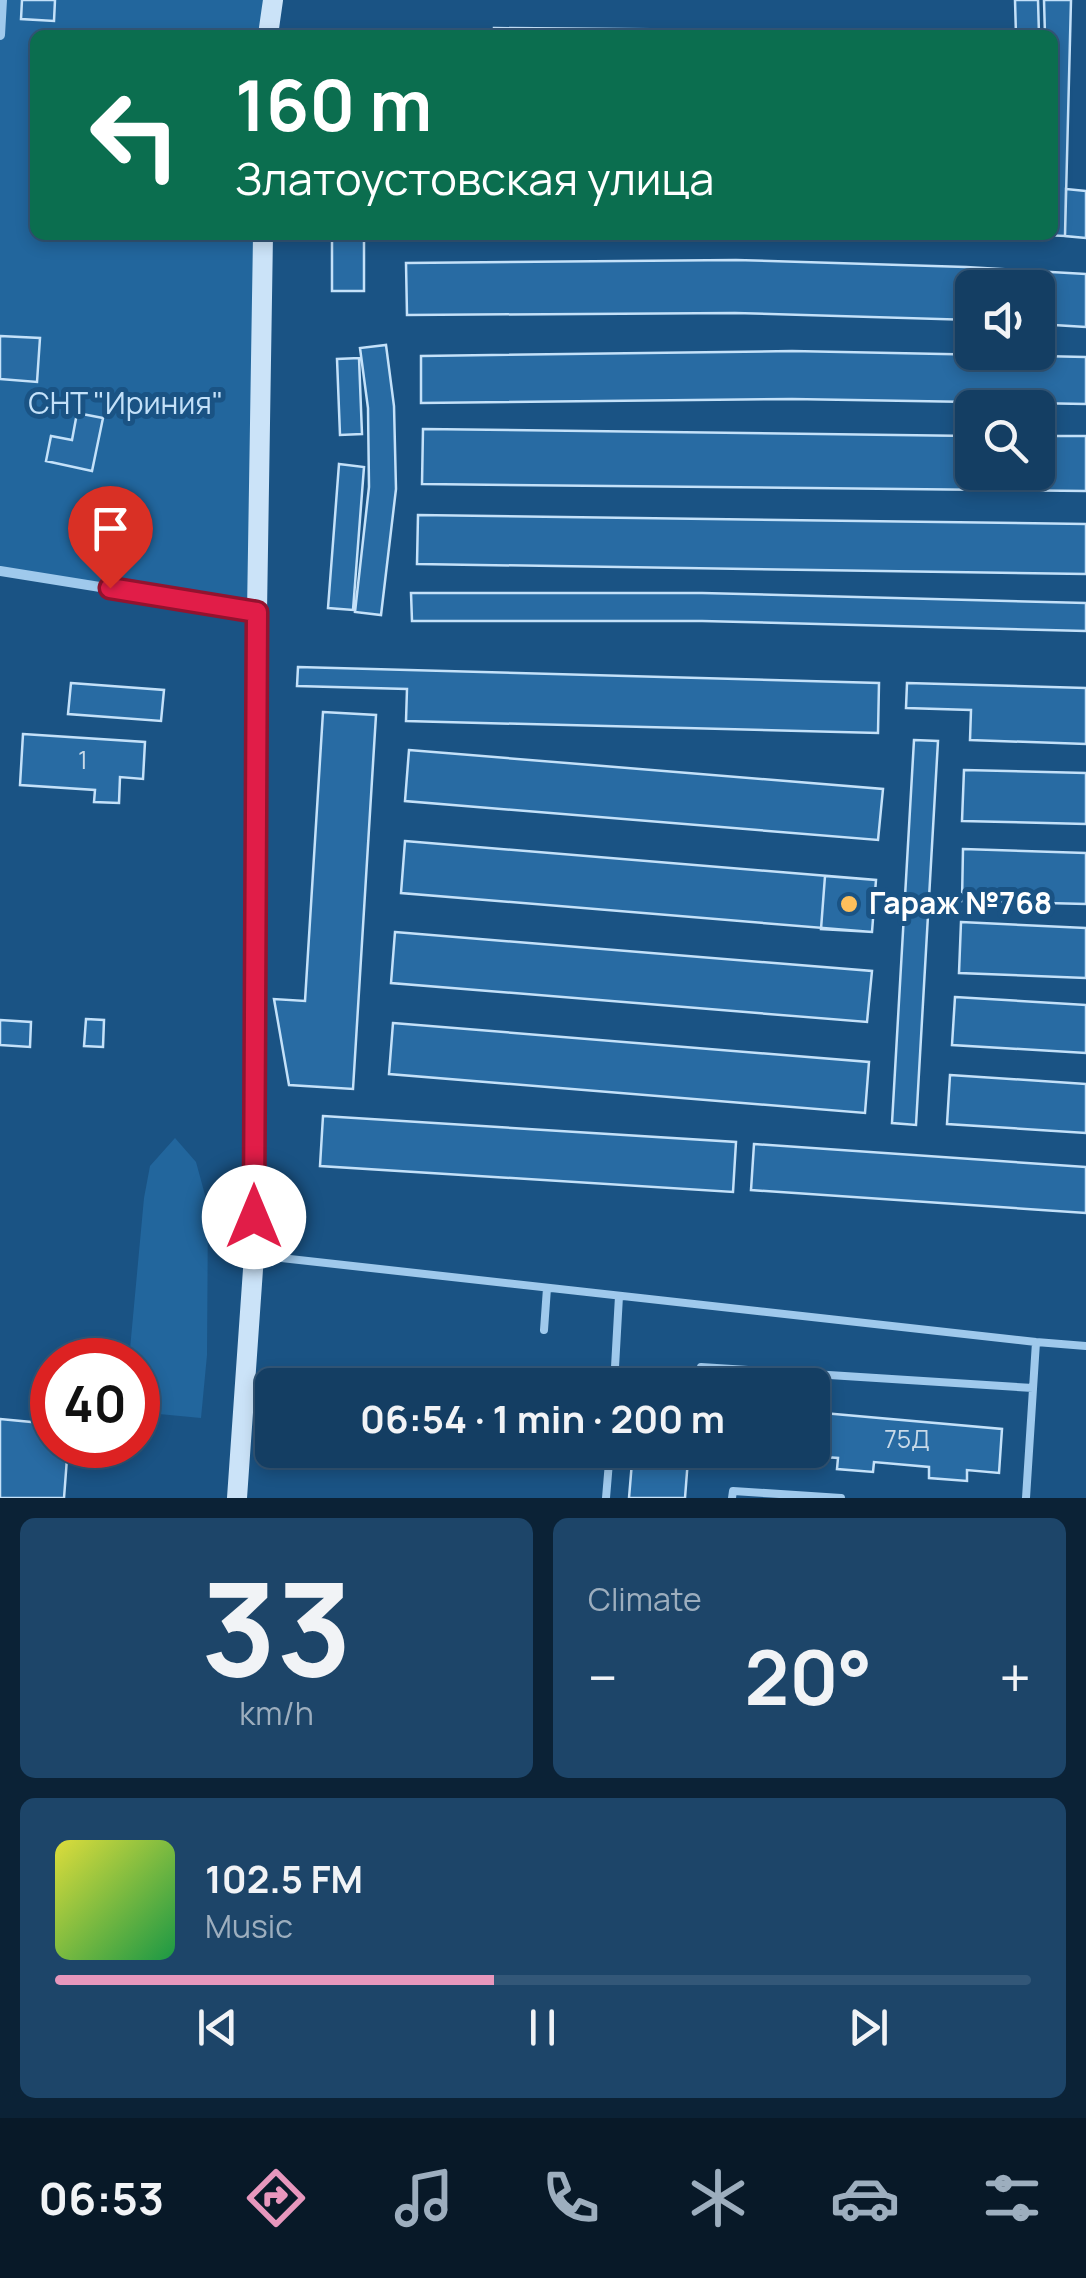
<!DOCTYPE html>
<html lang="en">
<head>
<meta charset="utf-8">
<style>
  body { margin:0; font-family:Manrope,sans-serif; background:#1d4569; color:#f1f3f6; height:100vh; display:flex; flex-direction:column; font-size:38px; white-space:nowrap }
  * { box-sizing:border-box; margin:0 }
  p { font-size:32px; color:#9daebe }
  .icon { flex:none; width:55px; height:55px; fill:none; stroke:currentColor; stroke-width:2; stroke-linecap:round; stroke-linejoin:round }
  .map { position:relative; height:1498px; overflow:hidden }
  .panel { display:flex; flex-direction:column; gap:20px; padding:20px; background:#0b2236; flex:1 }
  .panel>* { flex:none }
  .guide { position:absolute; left:30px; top:30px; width:1028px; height:210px; border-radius:15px; box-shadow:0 5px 15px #0003,0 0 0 2px #335778; background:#0b6e4f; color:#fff; overflow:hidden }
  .fabs { position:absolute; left:955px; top:270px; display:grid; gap:20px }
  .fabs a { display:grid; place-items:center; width:100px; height:100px; border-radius:15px; background:#143e63; box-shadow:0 5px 15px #0003,0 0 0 2px #335778; font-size:50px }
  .speed { position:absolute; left:30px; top:1338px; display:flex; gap:20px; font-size:50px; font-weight:700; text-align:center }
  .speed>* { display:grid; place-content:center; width:130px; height:130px; border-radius:50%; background:#143e63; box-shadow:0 5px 15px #0003,0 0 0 2px #335778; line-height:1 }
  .speed .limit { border:15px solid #d22; background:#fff; color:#111 }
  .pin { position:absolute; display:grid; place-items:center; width:85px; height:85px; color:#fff; margin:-102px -42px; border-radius:50% 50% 50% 0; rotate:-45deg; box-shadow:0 0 10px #0007 }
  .pin .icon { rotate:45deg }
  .me { position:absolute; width:110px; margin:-55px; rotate:0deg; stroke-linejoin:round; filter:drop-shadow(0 0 8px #0008) }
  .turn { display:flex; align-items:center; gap:35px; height:210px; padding:0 40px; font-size:45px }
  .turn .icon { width:130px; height:130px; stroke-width:2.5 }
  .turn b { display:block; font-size:70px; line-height:85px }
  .big { font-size:75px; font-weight:700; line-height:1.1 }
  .panel .tile { flex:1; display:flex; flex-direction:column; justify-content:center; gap:15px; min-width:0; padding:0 35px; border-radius:15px; background:#1d4569 }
  .panel .dial { align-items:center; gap:0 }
  .dial b { font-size:130px; line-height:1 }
  .song { display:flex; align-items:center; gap:30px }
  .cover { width:120px; height:120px; border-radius:15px; background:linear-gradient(135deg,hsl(60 70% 55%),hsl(140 70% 35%)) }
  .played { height:10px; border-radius:5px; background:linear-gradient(90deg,#e797bd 45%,#335778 45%) }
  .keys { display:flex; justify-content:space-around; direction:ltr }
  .heat { display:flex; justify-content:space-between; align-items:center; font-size:55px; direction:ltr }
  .panel .tiles { flex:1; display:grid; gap:20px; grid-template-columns:1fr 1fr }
  .tile:last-child { grid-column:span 2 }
  .trip { position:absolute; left:255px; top:1368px; width:575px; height:100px; border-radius:15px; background:#143e63; box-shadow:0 5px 15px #0003,0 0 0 2px #335778; font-weight:700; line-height:100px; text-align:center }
  .dock { display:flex; height:160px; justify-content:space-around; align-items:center; background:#081928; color:#9daebe }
  .dock .icon { width:70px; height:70px }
  .dock .active { color:#e797bd }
  .dock b { font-size:45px; color:#f1f3f6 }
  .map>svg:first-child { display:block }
  .green { fill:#22669d }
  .building { fill:#286ba3; stroke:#c4e1f9; stroke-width:2.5 }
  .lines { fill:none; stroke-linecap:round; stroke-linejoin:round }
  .lane { stroke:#9fc9ec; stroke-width:8 }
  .street { stroke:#9fc9ec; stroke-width:10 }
  .secondary { stroke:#cbe3f8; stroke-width:20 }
  .route-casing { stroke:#92132f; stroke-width:25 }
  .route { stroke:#e11d48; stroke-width:18 }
  .poi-dot { fill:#febf5b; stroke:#1a5384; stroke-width:4 }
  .labels { text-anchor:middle; stroke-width:10; stroke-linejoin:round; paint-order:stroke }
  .number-label { font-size:25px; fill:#c9dae8 }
  .park-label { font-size:30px; fill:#c4e1f9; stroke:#1a5384 }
  .poi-label { font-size:30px; font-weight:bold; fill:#fff; stroke:#1a5384; text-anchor:start }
</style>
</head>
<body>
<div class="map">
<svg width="1086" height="1498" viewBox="0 0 1086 1498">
  <rect width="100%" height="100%" fill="#1a5384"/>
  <path class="green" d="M0,0H263L260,35H35V235H253L250,603L0,574Z
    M175,1138L196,1162L208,1206L207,1355L201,1418L138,1412V1360H129L144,1198L150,1166Z"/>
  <path class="building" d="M22,0H55L54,21L21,19Z
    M1015,0H1038L1039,35H1016Z
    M1044,0H1071L1065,236L1043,235H1052V35H1045Z
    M494,28L979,32V35H494Z
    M1066,189L1086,191V238L1065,236Z
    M332,235H364V291H332Z
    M736,260L966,267L1086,274V327L1038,324V288H972V320L735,313L407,315L406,263Z
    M0,336L40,338L37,382L0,379Z
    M386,345L394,406L396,489L381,615L355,612L369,487L368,408L360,348Z
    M792,351L1086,357V404L792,399L421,403V356Z
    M359,358L362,434L340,435L337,359Z
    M77,413L103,418L92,471L46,461L51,436L72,440Z
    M423,429L972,436V472H1038V436H1086V491L422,484Z
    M339,464L364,467L353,610L328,608Z
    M418,515L1086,524V574L417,564Z
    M411,593H702L1086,603V631L702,621H412Z
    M298,667L879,683L878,733L406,721L407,689L297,686Z
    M71,683L164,690L161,721L68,714Z
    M907,683L1086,688V744L970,740L971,710L906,708Z
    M323,712L376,715L353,1089L289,1085L274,999L305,1001Z
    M23,734L145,742L143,779L120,777L119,803L94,802L95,790L20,785Z
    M914,740L938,741L916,1125L892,1123Z
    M409,750L883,789L878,840L405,801Z
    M964,770L1086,773V824L962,821Z
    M405,841L876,880L872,932L401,893Z
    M963,849L1086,853V904L962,901Z
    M825,876L876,880L872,932L821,929Z
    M961,922L1086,928V978L959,973Z
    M395,932L872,971L867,1022L391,983Z
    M955,997L1086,1005V1053L952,1045Z
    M86,1019L104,1020L103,1047L84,1046Z
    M0,1020L31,1022L30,1047L0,1045Z
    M393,1023L869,1062L865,1113L389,1074Z
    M950,1075L1086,1084V1133L947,1124Z
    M323,1116L736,1142L733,1192L320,1166Z
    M754,1144L1086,1167V1213L751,1190Z
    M812,1412L1002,1429L999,1473L967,1470V1481L929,1478V1467L874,1462L873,1472L837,1469L838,1458L811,1456L810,1467L769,1464L770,1453L758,1452L757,1462L716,1459L717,1450H812Z
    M0,1419L52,1424V1445H68L64,1498H0Z
    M633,1450H683L682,1459H688L685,1498H629Z"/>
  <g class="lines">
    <path class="lane" d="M254,1255L1036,1342L1086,1346
      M544,1330L547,1288
      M701,1367L1033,1388
      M614,1385L619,1296
      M606,1498L610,1450
      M732,1498L733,1491L841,1498
      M1026,1498L1036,1342"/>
    <path class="street" d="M0,35L2,0
      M0,571L256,612"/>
    <path class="secondary" d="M268,35L273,0
      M237,1498L254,1255L257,612L263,235"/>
  </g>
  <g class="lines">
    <g class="route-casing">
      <path id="route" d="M110,588L257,612L254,1217"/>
    </g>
    <use href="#route" class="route"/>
  </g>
  <circle class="poi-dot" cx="849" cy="904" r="10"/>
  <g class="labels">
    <g class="number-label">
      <text x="83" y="769">1</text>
      <text x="907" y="1448">75Д</text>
    </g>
    <g class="park-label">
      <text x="126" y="414">СНТ "Ириния"</text>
    </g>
    <g class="poi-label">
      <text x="869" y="914">Гараж №768</text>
    </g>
  </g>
</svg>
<div class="fabs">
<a><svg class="icon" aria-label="sound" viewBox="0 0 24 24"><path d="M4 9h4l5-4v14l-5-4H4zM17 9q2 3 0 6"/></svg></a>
<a><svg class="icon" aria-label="search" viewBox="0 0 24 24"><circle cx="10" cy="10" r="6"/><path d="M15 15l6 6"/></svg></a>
</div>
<div class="speed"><div class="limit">40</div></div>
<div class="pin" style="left:110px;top:588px;background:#d93025"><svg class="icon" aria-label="arrive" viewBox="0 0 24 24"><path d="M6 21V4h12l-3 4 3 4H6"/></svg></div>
<svg class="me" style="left:254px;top:1217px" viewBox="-20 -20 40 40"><circle r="19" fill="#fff"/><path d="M0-13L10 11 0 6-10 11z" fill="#e11d48"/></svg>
<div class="trip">06:54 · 1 min · 200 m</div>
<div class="guide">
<div class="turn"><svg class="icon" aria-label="left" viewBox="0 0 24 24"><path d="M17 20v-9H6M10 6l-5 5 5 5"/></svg><div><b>160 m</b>Златоустовская улица</div></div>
</div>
</div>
<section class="panel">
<div class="tiles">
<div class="tile dial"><b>33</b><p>km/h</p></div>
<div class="tile"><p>Climate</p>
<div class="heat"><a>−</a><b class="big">20°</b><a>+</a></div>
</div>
<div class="tile">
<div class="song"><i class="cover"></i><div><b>102.5 FM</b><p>Music</p></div></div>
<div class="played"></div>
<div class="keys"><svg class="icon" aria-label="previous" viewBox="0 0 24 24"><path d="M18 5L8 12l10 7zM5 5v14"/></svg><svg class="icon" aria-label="pause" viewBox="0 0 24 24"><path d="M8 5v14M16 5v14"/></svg><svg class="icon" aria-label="next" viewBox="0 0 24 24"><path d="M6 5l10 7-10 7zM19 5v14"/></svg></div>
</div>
</div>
</section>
<nav class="dock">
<b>06:53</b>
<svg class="icon active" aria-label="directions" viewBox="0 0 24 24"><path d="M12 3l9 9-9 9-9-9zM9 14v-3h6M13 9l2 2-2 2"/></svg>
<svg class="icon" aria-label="music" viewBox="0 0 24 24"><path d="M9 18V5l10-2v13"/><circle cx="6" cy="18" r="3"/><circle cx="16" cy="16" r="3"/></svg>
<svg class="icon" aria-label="phone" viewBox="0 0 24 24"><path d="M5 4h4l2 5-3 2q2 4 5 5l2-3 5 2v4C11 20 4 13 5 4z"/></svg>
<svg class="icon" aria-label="climate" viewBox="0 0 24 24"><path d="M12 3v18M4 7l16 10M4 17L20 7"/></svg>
<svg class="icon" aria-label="car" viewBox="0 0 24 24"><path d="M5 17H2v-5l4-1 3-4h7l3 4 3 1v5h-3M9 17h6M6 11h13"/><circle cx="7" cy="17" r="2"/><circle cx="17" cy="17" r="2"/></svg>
<svg class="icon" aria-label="filters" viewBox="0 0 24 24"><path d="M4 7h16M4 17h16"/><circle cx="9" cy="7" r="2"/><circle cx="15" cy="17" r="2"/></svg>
</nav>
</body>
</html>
